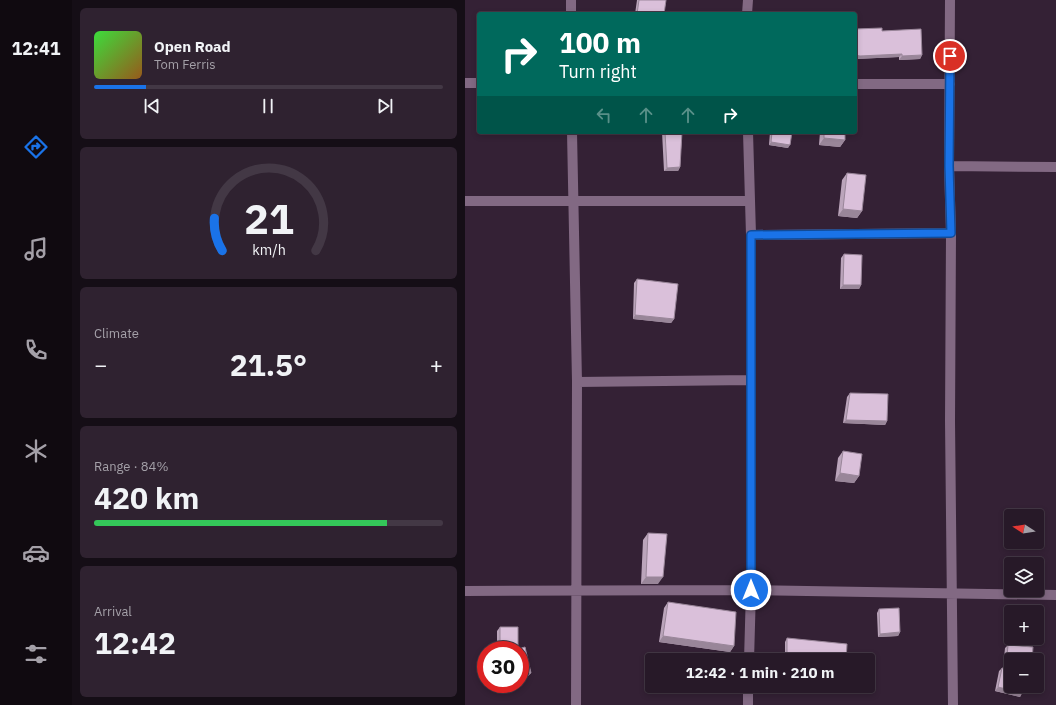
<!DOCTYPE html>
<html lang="en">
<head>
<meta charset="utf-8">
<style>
  body { margin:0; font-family:"IBM Plex Sans",sans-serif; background:#2f2230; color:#f1f3f6; height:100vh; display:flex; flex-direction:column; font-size:15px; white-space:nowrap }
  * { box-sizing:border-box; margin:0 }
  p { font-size:13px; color:#a4a0a8 }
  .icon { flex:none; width:22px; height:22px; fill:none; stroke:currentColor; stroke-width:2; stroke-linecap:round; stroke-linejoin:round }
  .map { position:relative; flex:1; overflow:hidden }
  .drawer { display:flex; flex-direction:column; gap:8px; padding:8px; background:#150e16; width:393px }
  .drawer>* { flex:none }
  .guide { position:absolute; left:12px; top:12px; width:380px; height:122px; border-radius:4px; box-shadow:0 2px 6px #0003,0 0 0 1px #433845; background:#00695c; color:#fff; overflow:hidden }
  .needle { width:26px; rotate:282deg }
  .fabs { position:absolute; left:539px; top:509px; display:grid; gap:8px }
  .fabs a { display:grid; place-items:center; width:40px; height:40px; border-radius:4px; background:#271928; box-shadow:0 2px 6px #0003,0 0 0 1px #433845; font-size:20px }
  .speed { position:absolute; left:12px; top:641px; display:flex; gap:8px; font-size:20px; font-weight:700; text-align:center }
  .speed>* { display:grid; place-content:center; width:52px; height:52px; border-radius:50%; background:#271928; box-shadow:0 2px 6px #0003,0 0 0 1px #433845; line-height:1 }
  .speed .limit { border:6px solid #d22; background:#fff; color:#111 }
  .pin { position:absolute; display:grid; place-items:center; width:34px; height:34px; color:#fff; margin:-17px; border:2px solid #fff; border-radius:50%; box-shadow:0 1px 4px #0007 }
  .me { position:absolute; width:44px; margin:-22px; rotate:0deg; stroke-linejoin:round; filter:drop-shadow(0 0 3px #0008) }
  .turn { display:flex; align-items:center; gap:14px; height:84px; padding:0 16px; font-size:18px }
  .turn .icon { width:52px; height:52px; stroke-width:2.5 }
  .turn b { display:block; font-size:28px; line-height:34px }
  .lanes { display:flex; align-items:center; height:38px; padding:0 16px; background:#0003; justify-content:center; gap:20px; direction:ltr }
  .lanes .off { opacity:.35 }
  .big { font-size:30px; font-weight:700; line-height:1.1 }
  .drawer .widget { flex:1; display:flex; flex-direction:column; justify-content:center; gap:6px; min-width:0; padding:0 14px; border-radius:6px; background:#2f2230 }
  .drawer .dial { align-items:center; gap:0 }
  .dial svg { height:104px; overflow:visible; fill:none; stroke:#433845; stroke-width:7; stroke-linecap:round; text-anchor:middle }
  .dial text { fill:#f1f3f6; stroke:none }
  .song { display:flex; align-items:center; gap:12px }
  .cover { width:48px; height:48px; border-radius:6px; background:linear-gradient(135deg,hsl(120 70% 55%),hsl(30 70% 35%)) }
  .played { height:4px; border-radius:2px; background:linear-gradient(90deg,#1a73e8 15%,#433845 15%) }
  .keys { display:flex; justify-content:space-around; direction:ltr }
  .heat { display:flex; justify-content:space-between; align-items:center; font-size:22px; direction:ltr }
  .charge { height:6px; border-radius:3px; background:linear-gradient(90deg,#34c759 84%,#433845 0) }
  .trip { position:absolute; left:180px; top:653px; width:230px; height:40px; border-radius:4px; background:#271928; box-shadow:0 2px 6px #0003,0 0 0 1px #433845; font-weight:700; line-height:40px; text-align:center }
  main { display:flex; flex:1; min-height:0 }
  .dock { display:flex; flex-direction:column; width:72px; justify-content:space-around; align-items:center; background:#100a10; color:#a4a0a8 }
  .dock .icon { width:28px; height:28px }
  .dock .current { color:#1a73e8 }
  .dock b { font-size:18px; color:#f1f3f6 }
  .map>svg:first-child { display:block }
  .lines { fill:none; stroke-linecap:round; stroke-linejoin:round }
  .minor { stroke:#826983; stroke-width:10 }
  .wall { fill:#bba5bb }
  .shaded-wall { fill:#998699 }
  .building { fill:#dac0da; stroke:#998699 }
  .route-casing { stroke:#114b97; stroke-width:10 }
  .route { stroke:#1a73e8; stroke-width:7 }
</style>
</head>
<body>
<main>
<nav class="dock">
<b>12:41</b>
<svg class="icon current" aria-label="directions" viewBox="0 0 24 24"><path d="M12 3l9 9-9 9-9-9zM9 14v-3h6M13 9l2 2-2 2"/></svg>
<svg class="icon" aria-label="music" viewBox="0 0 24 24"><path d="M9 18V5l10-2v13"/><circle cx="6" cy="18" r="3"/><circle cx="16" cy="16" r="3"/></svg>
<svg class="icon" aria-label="phone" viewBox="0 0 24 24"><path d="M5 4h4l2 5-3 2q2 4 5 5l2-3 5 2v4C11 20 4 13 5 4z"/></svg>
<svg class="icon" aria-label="climate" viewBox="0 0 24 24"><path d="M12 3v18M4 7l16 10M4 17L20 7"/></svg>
<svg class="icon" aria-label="car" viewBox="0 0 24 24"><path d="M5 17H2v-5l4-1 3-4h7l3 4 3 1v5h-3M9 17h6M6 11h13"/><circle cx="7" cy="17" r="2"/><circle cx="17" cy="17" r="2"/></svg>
<svg class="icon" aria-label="filters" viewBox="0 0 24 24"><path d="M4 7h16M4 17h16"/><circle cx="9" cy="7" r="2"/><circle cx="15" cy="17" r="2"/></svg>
</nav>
<section class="drawer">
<div class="widget">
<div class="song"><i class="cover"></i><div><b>Open Road</b><p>Tom Ferris</p></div></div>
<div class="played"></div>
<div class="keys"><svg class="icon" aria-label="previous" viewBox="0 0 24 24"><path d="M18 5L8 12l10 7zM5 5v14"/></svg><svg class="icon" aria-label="pause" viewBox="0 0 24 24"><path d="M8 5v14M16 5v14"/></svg><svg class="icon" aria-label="next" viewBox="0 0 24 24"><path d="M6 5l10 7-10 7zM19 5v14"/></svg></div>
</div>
<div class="widget dial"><svg viewBox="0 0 100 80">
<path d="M14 69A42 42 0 1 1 86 69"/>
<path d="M14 69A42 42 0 0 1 8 44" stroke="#1a73e8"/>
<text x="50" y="56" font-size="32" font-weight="700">21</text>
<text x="50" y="72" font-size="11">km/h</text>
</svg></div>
<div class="widget"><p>Climate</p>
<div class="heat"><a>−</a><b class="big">21.5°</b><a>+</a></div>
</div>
<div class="widget"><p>Range · 84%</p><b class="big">420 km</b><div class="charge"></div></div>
<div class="widget"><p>Arrival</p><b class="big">12:42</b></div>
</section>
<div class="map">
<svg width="591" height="705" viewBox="0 0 591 705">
  <rect width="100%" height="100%" fill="#342135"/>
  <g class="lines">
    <path class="minor" d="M106,0V14
      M485,0L484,166L486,233L485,421L488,705
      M282,14L283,0
      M0,83H14
      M390,84H485
      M107,132L112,382L111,705
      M283,132L286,235V590L284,660
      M484,166L591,167
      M0,201H285
      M286,235L486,233
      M112,382L286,380
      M0,591L286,590L591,595
      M283,705V686"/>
  </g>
  <path class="wall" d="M172,0H201L199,14H170Z
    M390,29L417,31L457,55L455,59L434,60V57L390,59Z
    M197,132H217L215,167L213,171H199Z
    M305,132H327L323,148L304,145Z
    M355,132H380V140L375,147L354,145Z
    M382,173L397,211L392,218L373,216L377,180Z
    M379,254L396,285L394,289H375L376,258Z
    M172,279L209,319L206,323L168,319L169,283Z
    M385,393L422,421L420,425L378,423L382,397Z
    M378,451L394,476L389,483L370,481L373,458Z
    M183,533L193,584H176L178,540Z
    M203,602L269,646L265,652L194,642L199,608Z
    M414,609L435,632L433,636L413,637L412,613Z
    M35,627H53V649L60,647L66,673L63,676L55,678V650H32V631Z
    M322,638L381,660H320V642Z
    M543,645L546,660L557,693L555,697L530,691L534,671L537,668H538L540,648Z
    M21,658V681L19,661Z
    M295,686H317V690L315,694H295Z"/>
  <path class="shaded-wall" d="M437,54L434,57L390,59V55Z
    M457,55L455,59L434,60L437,56Z
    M359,138L380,140L375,147L354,145Z
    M306,142L325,145L323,148L304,145Z
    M215,167L213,171H199L202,168Z
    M378,209L397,211L392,218L373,216Z
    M378,285H396L394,289H375Z
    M170,315L209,319L206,323L168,319Z
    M381,420L422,421L420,425L378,423Z
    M375,473L394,476L389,483L370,481Z
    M181,577H198L193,584H176Z
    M435,632L433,636L413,637L415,634Z
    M198,636L269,646L265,652L194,642Z
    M66,673L63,676L55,678V675Z
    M533,687L557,693L555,697L530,691Z
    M317,690L315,694H295L298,691Z"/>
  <path class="building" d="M174,0H201L199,14H172Z
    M152,13L164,14H152Z
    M417,28V31L456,29L457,55L437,56V54L395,56L390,55V29Z
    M200,132H217L215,167L202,168Z
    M307,132H327L325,145L306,142Z
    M359,132H380V140L359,138Z
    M382,173L401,175L397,211L378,209Z
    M379,254L397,255L396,285H378Z
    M172,279L213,284L209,319L170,315Z
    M385,393L423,394L422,421L381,420Z
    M378,451L397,454L394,476L375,473Z
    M183,533L202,534L198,577H181Z
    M203,602L271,612L269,646L198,636Z
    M434,608L435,632L415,634L414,609Z
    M35,627H53V649L60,647L66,673L55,675V650H35Z
    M322,638L382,644L381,660H322Z
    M543,645L568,647L567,660H546V686H559L557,693L533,687L537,668H541Z
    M297,686H317V690L298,691Z"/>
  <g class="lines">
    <g class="route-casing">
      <path id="route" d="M286,590V235L486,233L484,166L485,56"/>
    </g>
    <use href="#route" class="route"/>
  </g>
</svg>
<div class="fabs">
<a><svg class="needle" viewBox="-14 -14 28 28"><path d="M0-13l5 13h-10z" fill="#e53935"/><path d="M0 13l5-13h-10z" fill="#a4a0a8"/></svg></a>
<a><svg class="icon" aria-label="layers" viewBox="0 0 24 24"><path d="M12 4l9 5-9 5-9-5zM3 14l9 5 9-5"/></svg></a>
<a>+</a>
<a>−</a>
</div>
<div class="speed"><div class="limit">30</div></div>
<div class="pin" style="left:485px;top:56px;background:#d93025"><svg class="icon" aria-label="arrive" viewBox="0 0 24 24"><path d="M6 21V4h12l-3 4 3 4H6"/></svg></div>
<svg class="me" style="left:286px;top:590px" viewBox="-20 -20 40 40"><circle r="17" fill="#1a73e8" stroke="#fff" stroke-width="3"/><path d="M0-11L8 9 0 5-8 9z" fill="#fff"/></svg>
<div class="trip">12:42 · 1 min · 210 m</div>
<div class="guide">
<div class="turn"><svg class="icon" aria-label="right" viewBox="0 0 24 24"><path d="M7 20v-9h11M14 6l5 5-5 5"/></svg><div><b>100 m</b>Turn right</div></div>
<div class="lanes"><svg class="icon off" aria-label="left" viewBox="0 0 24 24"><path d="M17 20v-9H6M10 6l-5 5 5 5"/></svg><svg class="icon off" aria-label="ahead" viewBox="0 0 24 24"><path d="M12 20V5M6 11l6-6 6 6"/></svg><svg class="icon off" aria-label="ahead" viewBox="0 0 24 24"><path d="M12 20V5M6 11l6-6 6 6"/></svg><svg class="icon" aria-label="right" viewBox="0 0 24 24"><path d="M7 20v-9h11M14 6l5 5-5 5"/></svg></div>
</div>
</div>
</main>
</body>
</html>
